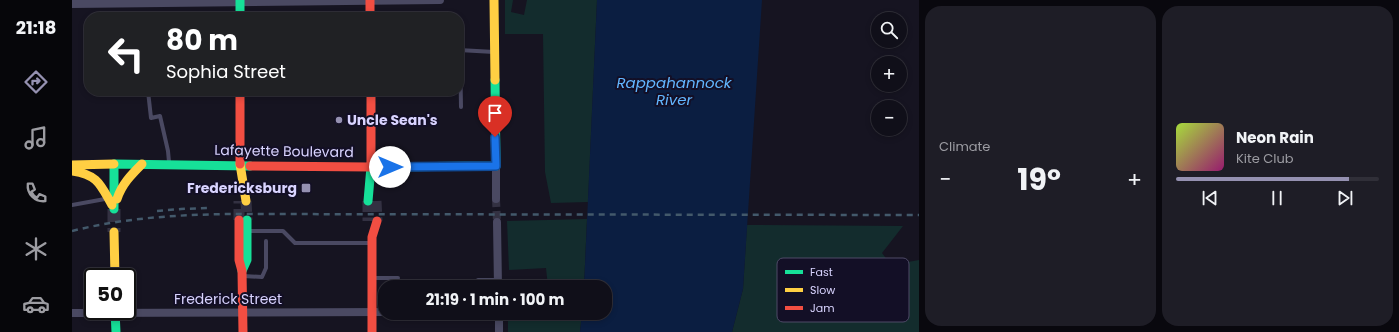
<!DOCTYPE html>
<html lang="en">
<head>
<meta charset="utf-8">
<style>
  body { margin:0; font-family:Poppins,sans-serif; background:#1e1d26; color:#f1f3f6; height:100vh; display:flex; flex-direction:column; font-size:15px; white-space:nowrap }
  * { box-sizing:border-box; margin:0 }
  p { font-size:13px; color:#9c9ca2 }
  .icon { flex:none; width:22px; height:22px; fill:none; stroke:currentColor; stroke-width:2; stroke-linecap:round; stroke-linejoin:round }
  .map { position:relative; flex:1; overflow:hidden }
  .sheet { display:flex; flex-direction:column; gap:6px; padding:6px; background:#09080e; width:480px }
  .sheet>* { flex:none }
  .hud { position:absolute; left:12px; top:12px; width:380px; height:84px; border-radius:16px; box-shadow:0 2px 6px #0003,0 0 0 1px #302f38; background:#202124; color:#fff; overflow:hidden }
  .buttons { position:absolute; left:799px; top:12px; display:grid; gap:8px }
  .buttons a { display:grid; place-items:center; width:36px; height:36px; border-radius:50%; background:#100f19; box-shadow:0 2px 6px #0003,0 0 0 1px #302f38; font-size:20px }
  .speed { position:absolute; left:12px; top:268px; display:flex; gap:8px; font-size:20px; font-weight:700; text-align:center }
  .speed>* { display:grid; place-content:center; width:52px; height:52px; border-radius:50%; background:#100f19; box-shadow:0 2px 6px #0003,0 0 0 1px #302f38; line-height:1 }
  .speed .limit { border:2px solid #111; border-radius:6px; background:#fff; color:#111 }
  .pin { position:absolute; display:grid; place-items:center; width:34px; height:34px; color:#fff; margin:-41px -17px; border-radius:50% 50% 50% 0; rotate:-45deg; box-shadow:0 0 4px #0007 }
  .pin .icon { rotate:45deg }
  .me { position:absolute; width:44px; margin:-22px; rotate:90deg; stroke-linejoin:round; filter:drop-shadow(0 0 3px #0008) }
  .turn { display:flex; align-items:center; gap:14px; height:84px; padding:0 16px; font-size:18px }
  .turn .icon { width:52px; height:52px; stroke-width:2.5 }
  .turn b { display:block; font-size:28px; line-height:34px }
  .big { font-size:30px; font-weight:700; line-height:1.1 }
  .sheet .widget { flex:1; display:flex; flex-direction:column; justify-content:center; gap:6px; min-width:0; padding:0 14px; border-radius:16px; background:#1e1d26 }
  .song { display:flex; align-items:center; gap:12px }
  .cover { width:48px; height:48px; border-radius:6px; background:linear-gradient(135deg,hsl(80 70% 55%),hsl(320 70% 35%)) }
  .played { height:4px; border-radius:2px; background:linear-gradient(90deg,#9591b1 85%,#302f38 85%) }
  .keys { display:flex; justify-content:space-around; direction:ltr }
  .heat { display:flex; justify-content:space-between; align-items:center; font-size:22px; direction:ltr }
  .sheet .tiles { flex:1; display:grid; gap:6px; grid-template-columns:repeat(2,1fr) }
  .trip { position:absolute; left:306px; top:280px; width:234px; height:40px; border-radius:16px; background:#100f19; box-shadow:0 2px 6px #0003,0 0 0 1px #302f38; font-weight:700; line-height:40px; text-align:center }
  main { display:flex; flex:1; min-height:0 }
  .tab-bar { display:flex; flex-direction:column; width:72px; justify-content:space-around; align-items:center; background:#06060a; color:#9c9ca2 }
  .tab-bar .icon { width:28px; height:28px }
  .tab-bar .selected { color:#9591b1 }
  .tab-bar b { font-size:18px; color:#f1f3f6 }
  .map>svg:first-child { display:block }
  .green { fill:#132c2d }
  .water { fill:#0b1e41 }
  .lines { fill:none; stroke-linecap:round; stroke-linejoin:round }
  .street-tunnel { stroke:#333142; stroke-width:8; stroke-dasharray:8 4; stroke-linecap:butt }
  .secondary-tunnel { stroke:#333142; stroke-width:11; stroke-dasharray:11 5.5; stroke-linecap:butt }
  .primary-tunnel { stroke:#333142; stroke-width:13; stroke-dasharray:13 6; stroke-linecap:butt }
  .lane { stroke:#4a4962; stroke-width:4 }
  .street { stroke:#4a4962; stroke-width:8 }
  .fast { stroke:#16e098; stroke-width:9 }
  .slow { stroke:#ffcf43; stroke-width:9 }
  .jam { stroke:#f24e42; stroke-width:9 }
  .rail { stroke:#43596b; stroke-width:2.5; stroke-dasharray:6 5; stroke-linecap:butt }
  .route-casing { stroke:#114b97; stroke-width:10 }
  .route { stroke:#1a73e8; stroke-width:7 }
  .poi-dot { fill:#9591b1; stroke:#130f26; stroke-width:1.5 }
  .labels { text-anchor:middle; stroke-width:4; stroke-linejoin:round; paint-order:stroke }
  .poi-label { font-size:14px; font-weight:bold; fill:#d9d4ff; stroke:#130f26; text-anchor:start }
  .street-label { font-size:14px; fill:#d9d4ff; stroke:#130f26 }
  .water-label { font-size:15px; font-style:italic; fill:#62b6ff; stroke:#130f26 }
  .key { fill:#130f26; stroke:#4e4a67; stroke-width:1 }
  .key-label { font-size:11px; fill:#d9d4ff }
</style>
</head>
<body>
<main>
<nav class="tab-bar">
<b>21:18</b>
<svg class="icon selected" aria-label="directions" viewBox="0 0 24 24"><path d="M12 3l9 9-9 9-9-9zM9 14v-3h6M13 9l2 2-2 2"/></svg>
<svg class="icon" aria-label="music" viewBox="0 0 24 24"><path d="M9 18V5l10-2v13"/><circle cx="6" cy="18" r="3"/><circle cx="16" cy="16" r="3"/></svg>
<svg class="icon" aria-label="phone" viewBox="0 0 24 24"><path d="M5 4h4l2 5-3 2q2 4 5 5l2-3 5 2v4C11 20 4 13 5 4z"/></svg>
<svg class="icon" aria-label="climate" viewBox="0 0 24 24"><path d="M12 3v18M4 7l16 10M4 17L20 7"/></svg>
<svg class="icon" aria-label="car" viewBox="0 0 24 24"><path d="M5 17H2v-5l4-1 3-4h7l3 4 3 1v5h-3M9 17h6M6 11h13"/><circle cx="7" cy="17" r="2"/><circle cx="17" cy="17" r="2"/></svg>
</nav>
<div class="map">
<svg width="847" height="332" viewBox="0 0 847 332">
  <rect width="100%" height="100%" fill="#161421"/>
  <path class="green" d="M433,0H441L439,12L452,15L455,0H525L516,202L479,203L473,172L471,34H433Z
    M515,219L512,287H476L474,268L437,270L435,221Z
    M675,225L831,226L810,253L819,265L847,260V332H660L671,289Z
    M436,313H510L508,332H436Z"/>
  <path class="water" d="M525,0H690L671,289L660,332H508L510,313H533V287H512Z"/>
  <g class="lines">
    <path class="street-tunnel" d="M424,199L425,222"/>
    <path class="secondary-tunnel" d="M174,201L175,220
      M296,201V221
      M304,201L305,221
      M167,220V201"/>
    <path class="primary-tunnel" d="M42,209V232"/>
    <path class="lane" d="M387,50L422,52
      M388,50L389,107
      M76,91L79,118L88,116L96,151L97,162
      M0,205L33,199
      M175,231H211L223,243H300
      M171,276L190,277L194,268V241
      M301,278H326
      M406,280H426"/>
    <path class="street" d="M0,4L368,0
      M424,166V199
      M425,222L426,287
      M0,313L313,312
      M427,313V332"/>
    <path class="fast" d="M168,0V17
      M296,201L299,167L424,166L423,80
      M42,209V164L178,166
      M170,271L175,260V220
      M43,311L44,332"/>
    <path class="slow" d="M422,0L423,80
      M168,164L174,201
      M0,165L42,164
      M0,171C26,175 28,184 40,205
      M45,199C50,184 59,175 70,164
      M42,232L43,277"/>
    <path class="jam" d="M298,0V17
      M168,91V164
      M178,166L299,167V91
      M167,220V260L170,271L171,332
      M300,332V237L305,221"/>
    <path class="rail" d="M85,211L109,209L135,208
      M0,231C51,218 103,215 155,214L847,215"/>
  </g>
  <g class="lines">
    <g class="route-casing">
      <path id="route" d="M318,167L424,166L423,137"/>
    </g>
    <use href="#route" class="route"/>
  </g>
  <g class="poi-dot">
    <circle cx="267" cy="120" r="4"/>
    <rect x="229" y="183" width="10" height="10" rx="2"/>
  </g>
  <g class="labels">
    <g class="poi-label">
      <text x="275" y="125">Uncle Sean's</text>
      <text x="225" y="193" text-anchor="end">Fredericksburg</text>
    </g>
    <g class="street-label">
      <text transform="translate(212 151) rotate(1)" y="5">Lafayette Boulevard</text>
      <text x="156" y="304">Frederick Street</text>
    </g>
    <g class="water-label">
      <text x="602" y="88">Rappahannock<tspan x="602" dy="17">River</tspan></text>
    </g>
  </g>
  <rect x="705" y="258" width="132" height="64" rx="6" class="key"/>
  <rect x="713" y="270" width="18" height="4" fill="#16e098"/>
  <rect x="713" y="288" width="18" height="4" fill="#ffcf43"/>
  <rect x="713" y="306" width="18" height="4" fill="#f24e42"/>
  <g class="key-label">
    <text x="738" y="276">Fast</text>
    <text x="738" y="294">Slow</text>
    <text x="738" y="312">Jam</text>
  </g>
</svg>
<div class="buttons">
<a><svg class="icon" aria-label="search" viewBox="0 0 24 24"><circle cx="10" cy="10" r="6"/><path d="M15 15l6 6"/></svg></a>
<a>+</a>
<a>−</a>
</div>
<div class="speed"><div class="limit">50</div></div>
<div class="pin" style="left:423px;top:137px;background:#d93025"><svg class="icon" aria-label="arrive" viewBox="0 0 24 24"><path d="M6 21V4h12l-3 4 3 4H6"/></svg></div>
<svg class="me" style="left:318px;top:167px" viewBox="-20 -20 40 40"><circle r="19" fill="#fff"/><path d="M0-13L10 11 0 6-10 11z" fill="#1a73e8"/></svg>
<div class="trip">21:19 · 1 min · 100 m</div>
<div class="hud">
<div class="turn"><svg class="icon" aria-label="left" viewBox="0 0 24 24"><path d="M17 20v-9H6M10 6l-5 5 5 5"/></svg><div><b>80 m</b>Sophia Street</div></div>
</div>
</div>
<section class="sheet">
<div class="tiles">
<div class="widget"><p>Climate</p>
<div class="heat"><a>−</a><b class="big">19°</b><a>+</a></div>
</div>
<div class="widget">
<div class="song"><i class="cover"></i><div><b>Neon Rain</b><p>Kite Club</p></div></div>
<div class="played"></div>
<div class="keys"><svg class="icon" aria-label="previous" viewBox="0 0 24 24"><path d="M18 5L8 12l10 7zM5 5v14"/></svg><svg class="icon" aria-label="pause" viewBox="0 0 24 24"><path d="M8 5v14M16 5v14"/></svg><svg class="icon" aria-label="next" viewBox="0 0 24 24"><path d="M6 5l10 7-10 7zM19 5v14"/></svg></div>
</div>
</div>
</section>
</main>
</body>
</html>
